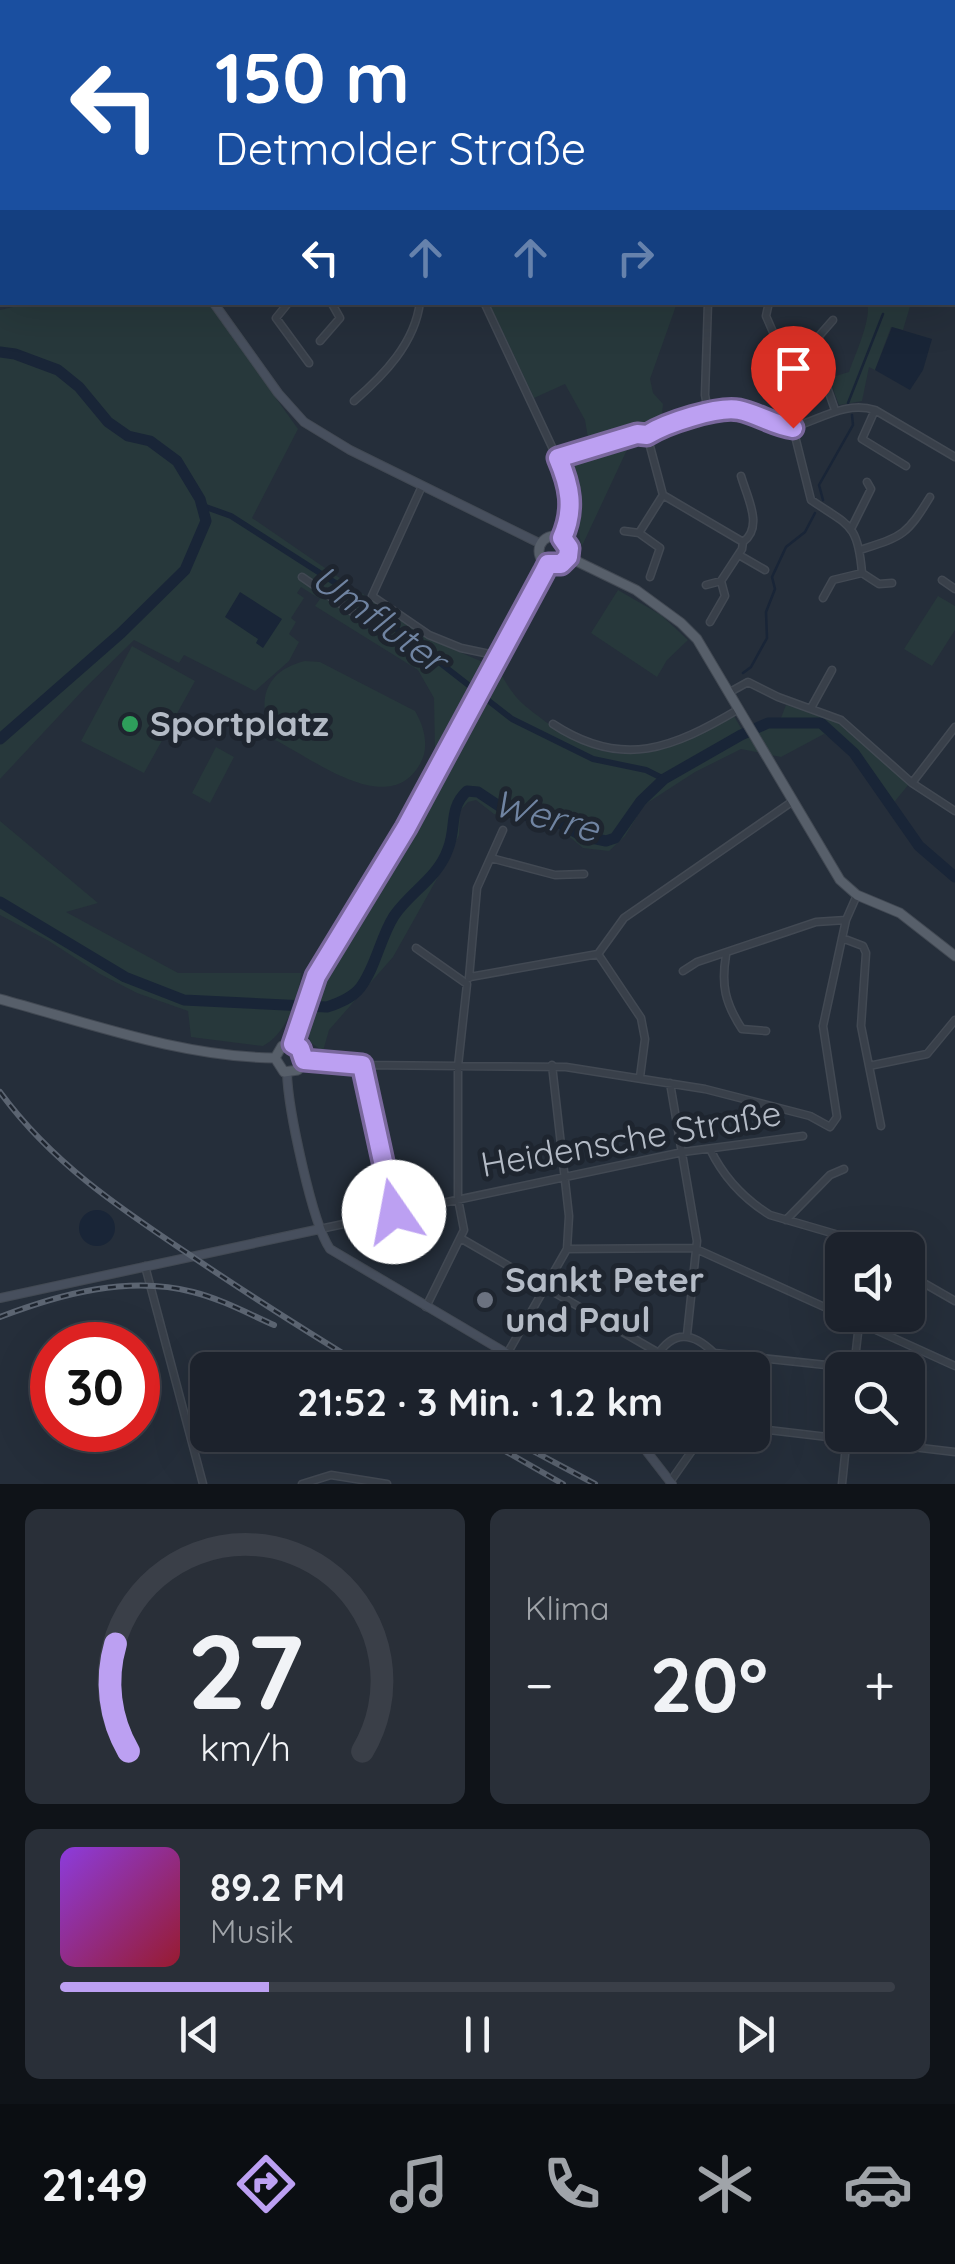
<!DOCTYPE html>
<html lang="de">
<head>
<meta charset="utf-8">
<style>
  body { margin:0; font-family:Quicksand,sans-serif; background:#292f38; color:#f1f3f6; height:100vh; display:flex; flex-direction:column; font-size:38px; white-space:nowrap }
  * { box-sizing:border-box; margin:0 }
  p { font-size:32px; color:#a0a4a9 }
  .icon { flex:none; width:55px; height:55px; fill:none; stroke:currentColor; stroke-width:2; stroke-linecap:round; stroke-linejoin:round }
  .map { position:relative; height:1484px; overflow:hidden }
  .sheet { display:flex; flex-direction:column; gap:25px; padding:25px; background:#0f1318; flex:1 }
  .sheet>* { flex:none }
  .hud { position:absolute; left:0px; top:0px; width:955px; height:305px; box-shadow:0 10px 40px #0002,0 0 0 2px #3a3f48; background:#1a4fa0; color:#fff; overflow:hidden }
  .buttons { position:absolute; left:825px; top:1232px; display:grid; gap:20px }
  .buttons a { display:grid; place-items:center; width:100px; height:100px; border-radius:15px; background:#1c222c; box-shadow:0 10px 40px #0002,0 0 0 2px #3a3f48; font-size:50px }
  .speed { position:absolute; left:30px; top:1322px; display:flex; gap:20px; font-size:50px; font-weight:700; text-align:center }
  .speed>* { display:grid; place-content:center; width:130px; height:130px; border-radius:50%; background:#1c222c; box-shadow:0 10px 40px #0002,0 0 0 2px #3a3f48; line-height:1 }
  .speed .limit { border:15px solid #d22; background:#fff; color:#111 }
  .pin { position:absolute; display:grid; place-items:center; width:85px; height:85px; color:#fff; margin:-102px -42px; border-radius:50% 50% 50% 0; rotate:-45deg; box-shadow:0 0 10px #0007 }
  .pin .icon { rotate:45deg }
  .me { position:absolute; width:110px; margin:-55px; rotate:348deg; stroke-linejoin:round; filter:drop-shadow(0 0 8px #0008) }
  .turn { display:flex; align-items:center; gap:35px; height:210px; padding:0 50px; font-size:45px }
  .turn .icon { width:130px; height:130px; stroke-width:2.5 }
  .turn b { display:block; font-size:70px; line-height:85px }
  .lanes { display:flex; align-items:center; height:95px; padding:0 50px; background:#0003; justify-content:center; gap:50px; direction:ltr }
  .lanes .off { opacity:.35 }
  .big { font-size:75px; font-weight:700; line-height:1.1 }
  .sheet .tile { flex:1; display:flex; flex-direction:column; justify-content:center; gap:15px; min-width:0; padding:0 35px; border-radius:15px; background:#292f38 }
  .sheet .dial { align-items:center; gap:0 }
  .dial svg { height:260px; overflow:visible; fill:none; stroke:#3a3f48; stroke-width:7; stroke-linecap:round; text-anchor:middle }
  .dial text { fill:#f1f3f6; stroke:none }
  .song { display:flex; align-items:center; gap:30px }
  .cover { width:120px; height:120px; border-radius:15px; background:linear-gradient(135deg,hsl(270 70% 55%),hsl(350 70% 35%)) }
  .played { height:10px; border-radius:5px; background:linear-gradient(90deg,#bca0f2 25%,#3a3f48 25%) }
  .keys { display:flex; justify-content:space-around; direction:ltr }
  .heat { display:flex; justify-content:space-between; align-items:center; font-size:55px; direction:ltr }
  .sheet .tiles { flex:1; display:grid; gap:25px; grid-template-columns:1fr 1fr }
  .tile:last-child { grid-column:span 2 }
  .trip { position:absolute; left:190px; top:1352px; width:580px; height:100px; border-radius:15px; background:#1c222c; box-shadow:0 10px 40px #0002,0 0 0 2px #3a3f48; font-weight:700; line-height:100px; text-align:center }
  .tab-bar { display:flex; height:160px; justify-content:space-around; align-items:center; background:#0b0e12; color:#a0a4a9 }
  .tab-bar .icon { width:70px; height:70px }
  .tab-bar .on { color:#bca0f2 }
  .tab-bar b { font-size:45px; color:#f1f3f6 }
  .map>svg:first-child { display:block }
  .green { fill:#27383b }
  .water { fill:#192537 }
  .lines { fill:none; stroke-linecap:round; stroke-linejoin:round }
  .stream { stroke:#192537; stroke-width:2.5 }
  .canal { stroke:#192537; stroke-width:6 }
  .river { stroke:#192537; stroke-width:11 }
  .minor-casing { stroke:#424953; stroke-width:9 }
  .secondary-casing { stroke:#424953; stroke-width:10 }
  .primary-casing { stroke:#424953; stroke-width:11 }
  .minor { stroke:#39404a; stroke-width:6 }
  .secondary { stroke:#474f5d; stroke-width:8 }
  .primary { stroke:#575f6a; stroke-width:9 }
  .rail-casing { stroke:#5b6471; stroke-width:6 }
  .rail { stroke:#1e252f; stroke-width:2.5; stroke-dasharray:8; stroke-linecap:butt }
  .route-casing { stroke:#7a689d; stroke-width:25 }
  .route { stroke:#bca0f2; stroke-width:18 }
  .leisure-dot { fill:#2e9e5b; stroke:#1e252f; stroke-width:4 }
  .worship-dot { fill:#6b7280; stroke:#1e252f; stroke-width:4 }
  .labels { text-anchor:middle; stroke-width:10; stroke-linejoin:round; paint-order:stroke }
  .poi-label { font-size:35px; font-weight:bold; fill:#b4bbc6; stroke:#1e252f; text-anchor:start }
  .street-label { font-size:35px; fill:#b4bbc6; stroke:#1e252f }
  .water-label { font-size:38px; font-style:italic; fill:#7084a2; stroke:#1e252f }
</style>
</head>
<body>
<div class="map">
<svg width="955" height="1484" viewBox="0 0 955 1484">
  <rect width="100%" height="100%" fill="#252e3a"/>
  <path class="green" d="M18,302L208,303L298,429L252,518L427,638L485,663L440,754L435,751L434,698L418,670L315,606L320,599L301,587L297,593L304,598L291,618L296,622L289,634L299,642L289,661L255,691L184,655L179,663L134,640L85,688L0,779V310L13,307Z
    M489,303H677L650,379L653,393L663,404L661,424L589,444L585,420L565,384L534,398Z
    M867,303H911L903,330L891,327L875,370L869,367L862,401L839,405L829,378L849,372C855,355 872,318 867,303Z
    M632,439L582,546C575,528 584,508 580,488C578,478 571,467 567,457Z
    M618,590L661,615L688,640L667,660L657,677L591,633Z
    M938,596L955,606V630L932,666L904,649Z
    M132,646L195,681L144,773L81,741Z
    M305,661L320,662L415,711C424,726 430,747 420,764C389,819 315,760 275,740C255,704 263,671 305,661Z
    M500,672C515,700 522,704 546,722C617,774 663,756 734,716L745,735L768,723H779L786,705L833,719L909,784L891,806L854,754L824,734L781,757L741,749L695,772L644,805L625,836L609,851L583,848L554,824L494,814L476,800L468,802L460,811L459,835L448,859L393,957L329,1030L323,1051L311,1043L307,1030L318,991L416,832Z
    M216,747L234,757L210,803L192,793Z
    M0,821L98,903L66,912L178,973H301C299,998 286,1034 263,1046L191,1037L188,1011L137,993L100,974L49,941L0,915Z"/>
  <path class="water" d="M892,327L932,339L923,370L910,390L875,370Z
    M240,592L282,619L263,648L256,643L258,639L225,617Z
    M79 1228a18 18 0 1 1 36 0a18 18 0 1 1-36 0Z"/>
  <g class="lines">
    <path class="stream" d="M848,403L883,314
      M823,500L819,485L853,425L852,415
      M743,673L751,667L767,638L766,612L775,589L772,577L786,547L805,532L815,513"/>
    <path class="canal" d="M203,506L231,516L348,591L512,719L593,759L646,770L664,779"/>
    <path class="river" d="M0,352L15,354L58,370L79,387L108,422L128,436L150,441L177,461L200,499L206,521L185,570L121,633L0,739
      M0,902L125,977L184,1000L327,1007C339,1003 352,998 360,988C376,967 380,938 394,916C410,892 438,878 448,849C457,827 448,809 467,791L478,792L508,812L556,821L582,836L606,841L615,838L641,801L664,779L741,735L768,723H821L854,753L919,846L955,877"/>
    <g class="minor-casing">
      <path id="minor" d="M731,0L733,2
        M398,2L399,0
        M952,113L955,115
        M289,302L276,318L309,363
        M484,302L568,481L571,499L562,538
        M769,302L766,316L776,339L787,345L812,344
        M833,320L812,344L835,410
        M320,341L340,318L331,302
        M806,365L819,361
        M354,401C384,375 415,343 420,302
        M875,410L862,439L906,466
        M708,411L705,395L708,302
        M793,428L811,500C849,526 858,523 862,573L879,584L892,583
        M647,435L663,495L743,542C764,527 747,497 741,476
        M557,458L637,434L647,435C666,422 722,405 743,411C759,416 777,433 794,427C821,419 846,401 875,410L955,457
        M422,486L372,596L429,635L461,648L499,656
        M852,527L871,489L867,482
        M624,531L639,533L660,548L650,577
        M639,533L663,495
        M860,550C903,536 906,536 930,497
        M739,555L765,570
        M302,577L357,615
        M942,580L955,589
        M706,585L721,581
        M823,598L833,580L862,573
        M710,622L725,596L721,581L742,549L743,542
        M730,692L748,682L778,697L841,720L912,783L955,811
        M811,708L832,670
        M553,724C623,770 673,748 739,709
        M912,783L955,727
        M491,858L555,875L584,874
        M842,938L863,946L866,953L861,1026L881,1126
        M416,948L467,984L458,1066V1199L464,1230L426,1307
        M598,954L641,1018L645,1039L640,1077
        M726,955C721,985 725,1003 742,1029L766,1031
        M683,971L697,962L816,922L846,920
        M470,977L598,954L624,918L793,801
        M469,978L477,888L503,830
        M304,1060L362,1065L566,1067L705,1089L810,1116L830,1127L837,1117L823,1026L846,920L857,895
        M362,1065L394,1211
        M869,1066L927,1054L955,1020
        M670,1083L697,1241L687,1335
        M710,1149C723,1176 744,1199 770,1215L866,1243
        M786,1220L830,1175L844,1169
        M320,1229L683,1152L803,1136
        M462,1239L657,1352
        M567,1249L694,1248L842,1315
        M145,1266L203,1484
        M908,1274L955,1301
        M843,1315L955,1366
        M714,1353L854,1368
        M507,1354L567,1249L569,1216L552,1065
        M854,1368L860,1315
        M649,1370C665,1336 685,1324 714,1353L713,1370
        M752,1428L955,1452
        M670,1482L703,1435
        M302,1484L331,1475L387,1484
        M842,1484L847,1436"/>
    </g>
    <g class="secondary-casing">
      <path id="secondary" d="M0,47L2,50
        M213,302L278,393L304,422L350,450L541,544
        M287,1073C288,1108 312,1223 330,1249L535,1370
        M0,1298L320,1229
        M634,1435L672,1484"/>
    </g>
    <g class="primary-casing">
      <path id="primary" d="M539 551a15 15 0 1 1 30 0a15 15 0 1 1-30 0Z
        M568,557L636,590L681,623L697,639L840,880L857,895L900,913L955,956
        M0,999C89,1023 182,1057 275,1058
        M293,1044L317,976L406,828L548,564
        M275,1058L284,1072L298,1070L304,1056L293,1044
        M275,1058L282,1046L293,1044"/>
    </g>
    <use href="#minor" class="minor"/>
    <use href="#secondary" class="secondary"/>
    <use href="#primary" class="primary"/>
    <g class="rail-casing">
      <path id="rail" d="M0,1092C51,1162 118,1207 190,1255C249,1295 309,1333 370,1370
        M0,1317C60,1294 129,1275 193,1292C221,1299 247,1313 274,1325
        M477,1435L563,1484
        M503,1435L595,1484"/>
    </g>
    <use href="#rail" class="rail"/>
  </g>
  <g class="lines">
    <g class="route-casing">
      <path id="route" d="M394,1212L362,1065L304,1060L300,1048L293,1044L316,976L406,828L544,572L548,564H561L568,557L569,548L562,538C575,509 570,486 558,458L637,434L647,435C666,423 718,406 739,410C758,414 773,425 793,428"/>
    </g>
    <use href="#route" class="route"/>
  </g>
  <circle class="leisure-dot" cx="130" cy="724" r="10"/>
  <circle class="worship-dot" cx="485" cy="1300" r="10"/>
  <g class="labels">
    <g class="poi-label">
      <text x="150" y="736">Sportplatz</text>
      <text x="505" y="1292">Sankt Peter<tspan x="505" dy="40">und Paul</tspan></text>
    </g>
    <g class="street-label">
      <text transform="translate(631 1139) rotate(-10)" y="12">Heidensche Straße</text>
    </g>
    <g class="water-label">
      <text transform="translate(379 619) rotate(36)" y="13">Umfluter</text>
      <text transform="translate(546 816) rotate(15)" y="13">Werre</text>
    </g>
  </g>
</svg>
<div class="buttons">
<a><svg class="icon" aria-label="sound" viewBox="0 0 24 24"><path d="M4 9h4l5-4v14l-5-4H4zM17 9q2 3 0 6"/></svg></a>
<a><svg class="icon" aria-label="search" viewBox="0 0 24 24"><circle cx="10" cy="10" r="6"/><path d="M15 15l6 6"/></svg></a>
</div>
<div class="speed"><div class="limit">30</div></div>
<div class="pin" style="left:793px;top:428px;background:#d93025"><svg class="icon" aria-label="arrive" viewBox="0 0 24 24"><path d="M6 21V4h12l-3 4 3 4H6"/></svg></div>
<svg class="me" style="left:394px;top:1212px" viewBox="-20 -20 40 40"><circle r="19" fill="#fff"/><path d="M0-13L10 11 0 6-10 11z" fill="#bca0f2"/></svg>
<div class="trip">21:52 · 3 Min. · 1.2 km</div>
<div class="hud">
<div class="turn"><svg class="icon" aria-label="left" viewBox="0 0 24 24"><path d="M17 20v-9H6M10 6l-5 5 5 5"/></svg><div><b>150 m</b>Detmolder Straße</div></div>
<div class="lanes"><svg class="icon" aria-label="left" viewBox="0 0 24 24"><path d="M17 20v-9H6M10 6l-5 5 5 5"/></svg><svg class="icon off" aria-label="ahead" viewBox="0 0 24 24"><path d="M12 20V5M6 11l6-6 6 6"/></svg><svg class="icon off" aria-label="ahead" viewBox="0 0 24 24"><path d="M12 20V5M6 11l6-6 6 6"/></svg><svg class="icon off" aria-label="right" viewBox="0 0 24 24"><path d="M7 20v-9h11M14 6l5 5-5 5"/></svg></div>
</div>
</div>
<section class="sheet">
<div class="tiles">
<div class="tile dial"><svg viewBox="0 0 100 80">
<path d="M14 69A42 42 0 1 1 86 69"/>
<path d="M14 69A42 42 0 0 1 10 36" stroke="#bca0f2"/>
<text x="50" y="56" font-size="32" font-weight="700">27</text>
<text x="50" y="72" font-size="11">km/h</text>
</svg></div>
<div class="tile"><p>Klima</p>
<div class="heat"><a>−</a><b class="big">20°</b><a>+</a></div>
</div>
<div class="tile">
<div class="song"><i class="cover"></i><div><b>89.2 FM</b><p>Musik</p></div></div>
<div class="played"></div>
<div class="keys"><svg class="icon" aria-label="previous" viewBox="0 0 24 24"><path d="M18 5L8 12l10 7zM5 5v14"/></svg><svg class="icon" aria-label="pause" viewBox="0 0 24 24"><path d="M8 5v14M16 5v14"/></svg><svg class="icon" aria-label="next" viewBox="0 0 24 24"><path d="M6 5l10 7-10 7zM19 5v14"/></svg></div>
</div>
</div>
</section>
<nav class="tab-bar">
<b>21:49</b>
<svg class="icon on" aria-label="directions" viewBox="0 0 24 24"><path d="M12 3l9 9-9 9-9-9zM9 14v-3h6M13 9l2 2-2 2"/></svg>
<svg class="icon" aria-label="music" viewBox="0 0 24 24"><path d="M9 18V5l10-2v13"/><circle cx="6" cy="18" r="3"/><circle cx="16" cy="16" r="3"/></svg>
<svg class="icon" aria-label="phone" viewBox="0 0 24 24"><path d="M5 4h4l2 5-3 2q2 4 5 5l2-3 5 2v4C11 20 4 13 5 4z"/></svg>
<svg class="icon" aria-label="climate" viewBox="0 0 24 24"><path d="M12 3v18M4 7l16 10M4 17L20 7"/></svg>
<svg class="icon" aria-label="car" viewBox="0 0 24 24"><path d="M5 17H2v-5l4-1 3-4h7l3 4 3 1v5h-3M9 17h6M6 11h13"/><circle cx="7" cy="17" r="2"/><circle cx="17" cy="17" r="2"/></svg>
</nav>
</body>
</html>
